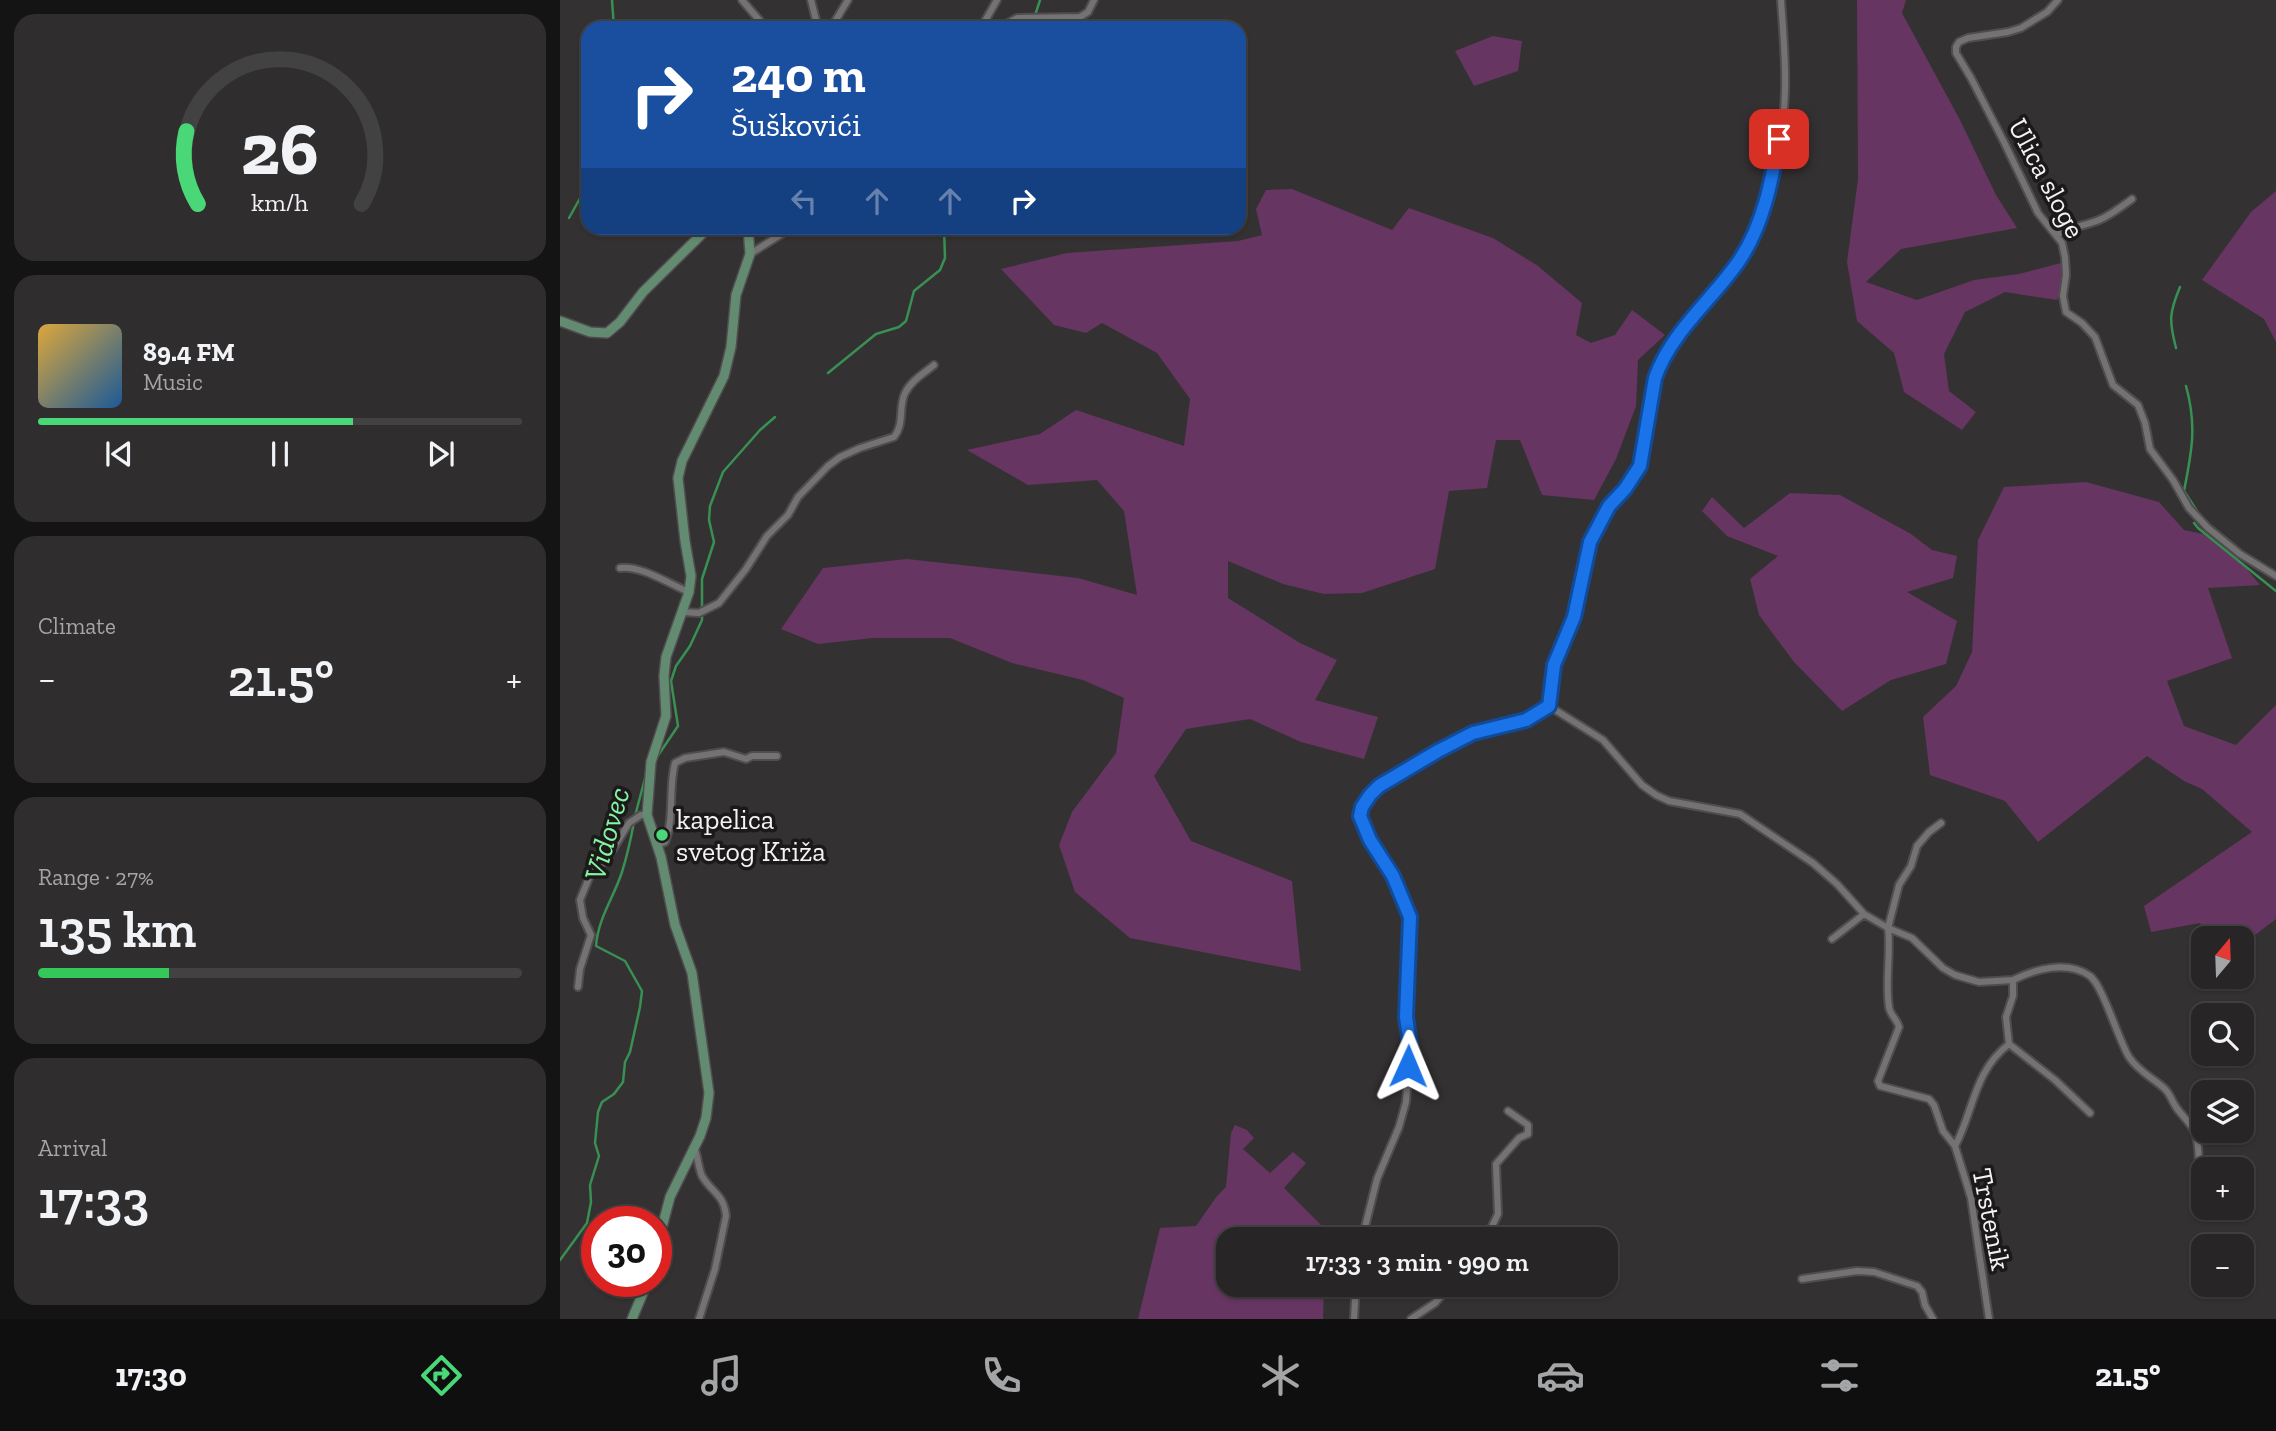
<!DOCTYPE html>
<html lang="en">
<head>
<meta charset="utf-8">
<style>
  body { margin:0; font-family:"Zilla Slab",serif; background:#2f2d2e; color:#f1f3f6; height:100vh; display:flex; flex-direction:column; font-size:26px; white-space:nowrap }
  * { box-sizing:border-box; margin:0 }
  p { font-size:23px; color:#a4a5a7 }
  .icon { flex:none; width:38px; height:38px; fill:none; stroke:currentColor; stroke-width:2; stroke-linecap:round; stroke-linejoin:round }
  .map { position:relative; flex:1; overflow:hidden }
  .sheet { display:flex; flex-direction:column; gap:14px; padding:14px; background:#151415; width:560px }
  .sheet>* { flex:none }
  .banner { position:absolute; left:21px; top:21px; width:665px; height:214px; border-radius:21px; box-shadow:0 2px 5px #0004,0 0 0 2px #434243; background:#1a4fa0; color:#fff; overflow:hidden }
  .needle { width:46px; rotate:19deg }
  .buttons { position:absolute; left:1631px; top:926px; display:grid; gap:14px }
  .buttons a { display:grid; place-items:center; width:63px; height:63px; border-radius:14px; background:#272526; box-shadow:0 2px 5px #0004,0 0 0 2px #434243; font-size:35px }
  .speed { position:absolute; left:21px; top:1206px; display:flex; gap:14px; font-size:35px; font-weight:700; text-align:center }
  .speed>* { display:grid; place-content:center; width:91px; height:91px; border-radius:50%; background:#272526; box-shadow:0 2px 5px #0004,0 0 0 2px #434243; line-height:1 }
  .speed .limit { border:10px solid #d22; background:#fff; color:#111 }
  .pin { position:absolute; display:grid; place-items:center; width:60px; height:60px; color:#fff; margin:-30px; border-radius:14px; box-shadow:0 4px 10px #0006 }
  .me { position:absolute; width:77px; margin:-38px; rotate:1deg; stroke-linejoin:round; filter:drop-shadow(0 0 5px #0008) }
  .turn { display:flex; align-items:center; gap:24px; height:147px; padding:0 35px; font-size:32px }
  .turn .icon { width:91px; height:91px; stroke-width:2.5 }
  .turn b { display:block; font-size:49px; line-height:60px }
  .lanes { display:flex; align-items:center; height:66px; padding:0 35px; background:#0003; justify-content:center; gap:35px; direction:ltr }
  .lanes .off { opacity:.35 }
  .big { font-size:52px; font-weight:600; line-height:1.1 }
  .sheet .widget { flex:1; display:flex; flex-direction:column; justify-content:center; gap:10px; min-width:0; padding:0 24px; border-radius:21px; background:#2f2d2e }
  .sheet .dial { align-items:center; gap:0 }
  .dial svg { height:182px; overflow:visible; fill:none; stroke:#434243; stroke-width:7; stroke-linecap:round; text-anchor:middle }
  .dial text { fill:#f1f3f6; stroke:none }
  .song { display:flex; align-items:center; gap:21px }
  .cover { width:84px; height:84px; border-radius:10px; background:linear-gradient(135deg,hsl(40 70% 55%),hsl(210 70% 35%)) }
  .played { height:7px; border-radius:4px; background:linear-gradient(90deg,#49d778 65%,#434243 65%) }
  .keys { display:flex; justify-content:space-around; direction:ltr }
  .heat { display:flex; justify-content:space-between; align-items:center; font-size:38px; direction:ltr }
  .charge { height:10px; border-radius:5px; background:linear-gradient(90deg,#34c759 27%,#434243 0) }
  .trip { position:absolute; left:656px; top:1227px; width:402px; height:70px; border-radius:21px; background:#272526; box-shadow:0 2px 5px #0004,0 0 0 2px #434243; font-weight:600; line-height:70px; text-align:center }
  .dock { display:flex; height:112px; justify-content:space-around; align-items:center; background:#100f0f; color:#a4a5a7 }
  .dock .icon { width:49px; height:49px }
  .dock .current { color:#49d778 }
  .dock b { font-size:32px; color:#f1f3f6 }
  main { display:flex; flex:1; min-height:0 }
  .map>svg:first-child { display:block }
  .green { fill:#663561 }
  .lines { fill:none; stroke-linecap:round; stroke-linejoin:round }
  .stream { stroke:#389053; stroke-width:2.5 }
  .street-casing { stroke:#504d4f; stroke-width:10 }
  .secondary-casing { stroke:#504d4f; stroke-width:12 }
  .street { stroke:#757274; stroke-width:6 }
  .secondary { stroke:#628b71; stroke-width:9 }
  .route-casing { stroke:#114b97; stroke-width:18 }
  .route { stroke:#1a73e8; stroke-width:12 }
  .poi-dot { fill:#49d778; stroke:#1b191a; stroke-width:2.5 }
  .labels { text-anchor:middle; stroke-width:7; stroke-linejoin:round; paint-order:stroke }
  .street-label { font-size:28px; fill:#f4f2f4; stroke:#1b191a }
  .poi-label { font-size:28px; fill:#f4f2f4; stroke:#1b191a; text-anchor:start }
  .water-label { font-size:30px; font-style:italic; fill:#84f4a1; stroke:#1b191a }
</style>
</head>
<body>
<main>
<section class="sheet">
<div class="widget dial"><svg viewBox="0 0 100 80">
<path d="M14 69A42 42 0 1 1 86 69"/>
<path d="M14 69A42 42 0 0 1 9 37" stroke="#49d778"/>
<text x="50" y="56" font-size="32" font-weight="700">26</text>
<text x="50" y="72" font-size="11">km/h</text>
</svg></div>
<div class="widget">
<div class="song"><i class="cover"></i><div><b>89.4 FM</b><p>Music</p></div></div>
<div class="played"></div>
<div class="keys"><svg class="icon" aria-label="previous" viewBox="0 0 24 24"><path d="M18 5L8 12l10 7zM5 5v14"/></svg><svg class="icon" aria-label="pause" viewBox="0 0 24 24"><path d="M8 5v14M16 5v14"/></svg><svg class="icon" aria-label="next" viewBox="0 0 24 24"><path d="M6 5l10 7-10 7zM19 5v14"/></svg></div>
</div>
<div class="widget"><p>Climate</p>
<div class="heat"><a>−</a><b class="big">21.5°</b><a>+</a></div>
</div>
<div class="widget"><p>Range · 27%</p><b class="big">135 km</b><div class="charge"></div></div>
<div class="widget"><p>Arrival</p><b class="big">17:33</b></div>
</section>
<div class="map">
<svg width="1716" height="1319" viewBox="0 0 1716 1319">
  <rect width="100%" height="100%" fill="#343133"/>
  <path class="green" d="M1297,0H1346L1342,13L1400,120L1436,195L1457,228L1341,249L1306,282L1357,300L1414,280L1459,274L1509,261L1497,300L1445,292L1405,312L1384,354L1389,391L1416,412L1402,430L1344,392L1334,353L1297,321L1287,262L1298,179Z
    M933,36L962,41L958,71L914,86L895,51Z
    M732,189L832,230L849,208L933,238L978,266L1022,303L1016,335L1031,343L1055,335L1072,310L1105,335L1078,360L1076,406L1056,459L1034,500L982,495L960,440H936L927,488L889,491L875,569L802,593L764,594L723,584L668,561V598L740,643L777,660L755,700L818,717L804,759L741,742L690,719L626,729L594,776L631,841L732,881L741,971L570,938L515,892L499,845L512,812L556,753L564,698L523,680L452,663L390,638H313L258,644L221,629L263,568L347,559L518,578L577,595L564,511L537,480L468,485L407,450L480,434L516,410L624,446L630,399L597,353L542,323L526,333L494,325L441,269L507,253L678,241L702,235L696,209L706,190Z
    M1716,191V342L1704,319L1642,280L1691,212Z
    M1526,482L1599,502L1624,530L1643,534L1681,562L1700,585L1648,588L1672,658L1607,681L1624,726L1676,745L1716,705V919L1682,945V938H1649L1640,923L1591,932L1584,906L1692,832L1642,789L1624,781L1587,756L1478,842L1445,801L1370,775L1363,717L1396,686L1412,652L1418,540L1444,487Z
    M1230,493L1280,495L1351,534L1372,550L1397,556L1393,578L1347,592L1397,621L1386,664L1331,680L1282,711L1234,662L1199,615L1190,579L1218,556L1167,536L1142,511L1152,497L1184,528Z
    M675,1125L687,1130L694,1138L683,1149L710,1173L733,1152L746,1163L724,1188L761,1225L762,1239H668V1284L764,1285L763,1319H578L600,1228L636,1226L657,1196L666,1187L671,1133Z"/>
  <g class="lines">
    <path class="stream" d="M52,0L54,28
      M469,28L472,25L480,0
      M9,218L28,184
      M1616,348C1609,321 1609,313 1620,287
      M268,373L316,334L339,327L346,321L354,291L380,270L385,258L384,228
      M1626,386C1637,425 1632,451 1624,491L1639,514
      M1634,523L1638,528L1716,591
      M97,757L118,726L111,681L116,666L130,646L142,620V579L154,542L149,520L150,506L163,472L200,430L215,417
      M75,816L87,771
      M0,1260L27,1223L31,1202L30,1185L39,1156L35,1143L38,1112L42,1102L54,1094L63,1082L65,1062L70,1052L80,1007L82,991L65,961L36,946C38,918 54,897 62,872C67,856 71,838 74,822"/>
    <g class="street-casing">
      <path id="street" d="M182,0L206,28
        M251,0L258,28
        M1498,0L1487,12L1461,28L1448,32L1408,38L1399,42L1396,47V53L1411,78L1444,142L1478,213L1502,243L1505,257L1506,275L1503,296L1506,312L1522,323L1535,337L1553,385L1578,405L1585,423L1590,449L1613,480L1629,508L1648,528L1680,554L1716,576
        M271,28L288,0
        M421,28L437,0
        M439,28L457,18L520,17L528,12L534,0
        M1496,235C1510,227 1524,226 1539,220C1551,215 1561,207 1572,199
        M190,254L231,228
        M60,568C81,565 109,584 129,592
        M123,612L139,613L159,603L186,569L207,536L228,515L238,497L268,466L280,457L300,448L334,437C345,423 338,408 345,393C351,381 364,373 374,365
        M989,706L1043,740L1082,785L1096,795L1109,801L1180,814L1253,863L1277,884L1304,914L1328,928C1331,954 1325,981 1329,1007C1330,1015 1337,1019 1339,1027L1318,1081L1320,1086L1369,1099L1374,1105L1383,1131L1395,1146L1411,1198L1429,1319
        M1381,823L1369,832L1357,846L1351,866L1339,885L1328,928L1352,938L1383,968L1395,975L1419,982L1453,980V996L1446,1017L1449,1044L1495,1080L1530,1113
        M97,845L105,842C115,817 108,789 115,763L125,758L164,752L186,759L192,756H217
        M1272,939L1304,914
        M1453,980C1475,969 1507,960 1530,976C1543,986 1558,1039 1569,1057C1578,1071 1593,1078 1605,1089C1610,1094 1612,1101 1616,1107C1622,1116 1631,1123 1635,1133C1640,1146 1638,1161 1640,1175
        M18,987L20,969L31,935L23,918L20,900L31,873L47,859L69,823L81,815H87
        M1395,1146C1414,1111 1413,1072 1449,1044
        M134,1147C138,1156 138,1167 142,1176C151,1192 164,1194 166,1216L155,1269L139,1319
        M802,1239L817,1179L839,1127L846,1102L850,1044L846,1017L850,917L833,876L810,840L800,816L802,807L810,795L819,786L878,751L913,733L966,720L989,706L994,665L1014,617L1030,542L1040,520L1065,489L1080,466L1084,456L1095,378C1110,332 1152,300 1179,261C1206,222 1224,138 1225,91C1226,61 1223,30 1221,0
        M926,1239L938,1214L936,1164L959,1138L968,1134V1125L948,1111
        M1242,1279L1297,1271L1314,1272L1357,1286L1362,1292L1365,1305L1373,1319
        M794,1319L796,1284
        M851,1319L875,1303L891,1284"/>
    </g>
    <g class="secondary-casing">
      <path id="secondary" d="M0,321L30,332L47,333L60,322L83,292L148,228
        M96,1250L110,1197L140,1136L146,1118L149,1093L132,973L115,925L101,857L87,815L91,762L106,716L104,676L106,657L129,592L131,576L125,541L118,478L122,461L164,376L171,347L176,295L190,254L188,228
        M72,1319L88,1281"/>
    </g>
    <use href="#street" class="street"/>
    <use href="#secondary" class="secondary"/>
  </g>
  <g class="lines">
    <g class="route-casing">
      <path id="route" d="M848,1066L850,1044L846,1017L850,917L833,876L810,840L800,816L802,807L810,795L819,786L878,751L913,733L966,720L989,706L994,665L1014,617L1030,542L1049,506L1065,489L1080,466L1095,378C1111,332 1152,300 1179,261C1203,226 1212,180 1219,139"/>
    </g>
    <use href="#route" class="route"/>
  </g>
  <circle class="poi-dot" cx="102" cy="835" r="7"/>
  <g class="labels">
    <g class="street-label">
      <text transform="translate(1487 178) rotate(62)" y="10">Ulica sloge</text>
      <text transform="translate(1432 1219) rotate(79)" y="10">Trstenik</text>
    </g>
    <g class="poi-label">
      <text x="116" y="829">kapelica<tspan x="116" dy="32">svetog Križa</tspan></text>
    </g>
    <g class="water-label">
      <text transform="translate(47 834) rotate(-74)" y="10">Vidovec</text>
    </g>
  </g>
</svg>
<div class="buttons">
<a><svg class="needle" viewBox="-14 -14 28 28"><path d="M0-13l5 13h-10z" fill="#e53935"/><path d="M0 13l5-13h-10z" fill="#a4a5a7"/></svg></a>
<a><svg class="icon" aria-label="search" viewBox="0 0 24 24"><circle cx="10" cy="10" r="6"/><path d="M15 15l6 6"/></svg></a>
<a><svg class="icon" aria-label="layers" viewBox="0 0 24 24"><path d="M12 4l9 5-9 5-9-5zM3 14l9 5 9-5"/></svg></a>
<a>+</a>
<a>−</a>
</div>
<div class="speed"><div class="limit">30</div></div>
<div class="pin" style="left:1219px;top:139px;background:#d93025"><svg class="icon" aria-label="arrive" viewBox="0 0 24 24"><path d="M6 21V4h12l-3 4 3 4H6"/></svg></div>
<svg class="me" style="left:848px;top:1066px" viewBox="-20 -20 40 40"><path d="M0-17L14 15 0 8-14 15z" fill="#1a73e8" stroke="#fff" stroke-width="4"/></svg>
<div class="trip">17:33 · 3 min · 990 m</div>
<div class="banner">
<div class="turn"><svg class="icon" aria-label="right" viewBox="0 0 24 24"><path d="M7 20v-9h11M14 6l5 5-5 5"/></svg><div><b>240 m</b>Šuškovići</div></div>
<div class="lanes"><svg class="icon off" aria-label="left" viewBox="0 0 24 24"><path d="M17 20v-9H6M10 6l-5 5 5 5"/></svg><svg class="icon off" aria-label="ahead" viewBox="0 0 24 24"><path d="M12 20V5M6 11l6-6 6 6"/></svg><svg class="icon off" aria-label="ahead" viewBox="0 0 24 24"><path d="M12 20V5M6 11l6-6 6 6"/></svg><svg class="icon" aria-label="right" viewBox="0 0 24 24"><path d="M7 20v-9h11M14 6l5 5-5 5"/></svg></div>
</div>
</div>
</main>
<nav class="dock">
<b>17:30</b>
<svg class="icon current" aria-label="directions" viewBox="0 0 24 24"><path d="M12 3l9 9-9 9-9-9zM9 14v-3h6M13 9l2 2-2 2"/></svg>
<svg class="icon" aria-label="music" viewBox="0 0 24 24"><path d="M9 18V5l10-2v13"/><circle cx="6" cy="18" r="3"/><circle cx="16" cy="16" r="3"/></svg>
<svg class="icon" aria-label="phone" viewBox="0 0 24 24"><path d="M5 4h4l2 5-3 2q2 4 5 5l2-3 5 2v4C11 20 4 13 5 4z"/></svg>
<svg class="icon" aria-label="climate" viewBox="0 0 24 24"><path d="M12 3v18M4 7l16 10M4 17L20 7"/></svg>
<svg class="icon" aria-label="car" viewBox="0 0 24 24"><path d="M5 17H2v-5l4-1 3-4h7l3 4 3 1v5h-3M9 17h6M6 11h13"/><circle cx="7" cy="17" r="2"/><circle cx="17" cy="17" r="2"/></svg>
<svg class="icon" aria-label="filters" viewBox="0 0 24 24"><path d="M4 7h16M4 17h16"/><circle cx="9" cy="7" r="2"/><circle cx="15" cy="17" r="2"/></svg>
<b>21.5°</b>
</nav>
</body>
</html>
